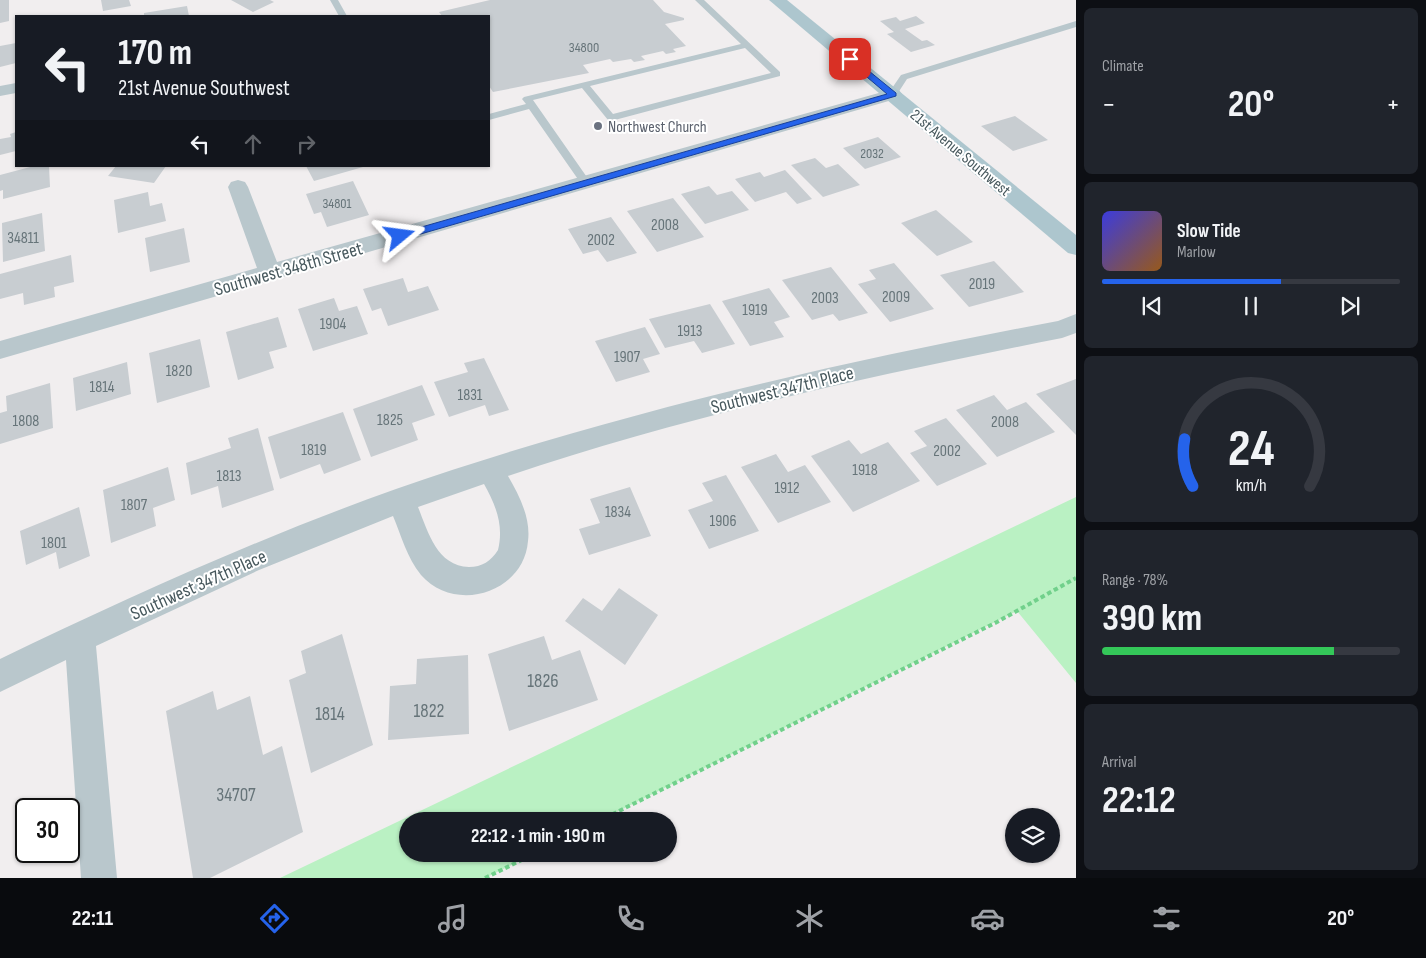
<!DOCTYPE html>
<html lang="en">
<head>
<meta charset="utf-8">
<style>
  body { margin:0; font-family:"Sofia Sans Condensed",sans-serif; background:#20242c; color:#f1f3f6; height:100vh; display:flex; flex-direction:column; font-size:19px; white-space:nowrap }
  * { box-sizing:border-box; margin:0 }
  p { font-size:16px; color:#9ea1a6 }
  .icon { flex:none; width:28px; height:28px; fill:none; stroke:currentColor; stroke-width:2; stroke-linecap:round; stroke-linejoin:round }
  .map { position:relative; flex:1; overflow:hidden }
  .details { display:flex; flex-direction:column; gap:8px; padding:8px; background:#0d0f14; width:350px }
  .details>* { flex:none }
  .guide { position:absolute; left:15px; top:15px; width:475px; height:152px; border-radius:0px; box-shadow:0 1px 4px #0004; background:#171b24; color:#f1f3f6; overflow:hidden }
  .tools { position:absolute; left:1005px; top:808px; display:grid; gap:10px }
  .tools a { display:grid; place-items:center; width:55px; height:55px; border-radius:50%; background:#171b24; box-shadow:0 1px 4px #0004; font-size:25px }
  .speed { position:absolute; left:15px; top:798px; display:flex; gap:10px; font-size:25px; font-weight:700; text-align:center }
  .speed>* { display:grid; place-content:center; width:65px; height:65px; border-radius:50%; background:#171b24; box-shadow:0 1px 4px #0004; line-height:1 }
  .speed .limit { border:2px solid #111; border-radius:8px; background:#fff; color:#111 }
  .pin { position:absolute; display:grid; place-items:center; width:42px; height:42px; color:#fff; margin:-21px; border-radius:10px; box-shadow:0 2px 8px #0006 }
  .me { position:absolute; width:55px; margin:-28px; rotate:74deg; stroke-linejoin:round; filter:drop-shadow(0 0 4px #0008) }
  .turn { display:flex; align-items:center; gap:18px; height:105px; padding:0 20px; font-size:22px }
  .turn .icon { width:65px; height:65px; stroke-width:2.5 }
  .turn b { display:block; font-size:35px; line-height:42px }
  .lanes { display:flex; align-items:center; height:48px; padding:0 20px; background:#0003; justify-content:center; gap:25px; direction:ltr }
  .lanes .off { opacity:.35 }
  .big { font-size:38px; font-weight:700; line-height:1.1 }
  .details .card { flex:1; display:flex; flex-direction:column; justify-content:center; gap:8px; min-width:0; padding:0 18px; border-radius:8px; background:#20242c }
  .details .dial { align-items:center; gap:0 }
  .dial svg { height:130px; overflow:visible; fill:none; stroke:#363941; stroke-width:7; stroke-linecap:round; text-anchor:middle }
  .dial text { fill:#f1f3f6; stroke:none }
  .song { display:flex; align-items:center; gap:15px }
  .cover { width:60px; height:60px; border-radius:8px; background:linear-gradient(135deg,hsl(240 70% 55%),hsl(30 70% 35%)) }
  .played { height:5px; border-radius:2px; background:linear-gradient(90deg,#2563eb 60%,#363941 60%) }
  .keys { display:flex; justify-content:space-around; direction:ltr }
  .heat { display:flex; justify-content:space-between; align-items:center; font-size:28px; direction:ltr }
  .charge { height:8px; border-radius:4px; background:linear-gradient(90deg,#34c759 78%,#363941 0) }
  .trip { position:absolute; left:399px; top:812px; width:278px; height:50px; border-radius:25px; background:#171b24; box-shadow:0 1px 4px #0004; font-weight:700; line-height:50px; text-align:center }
  .dock { display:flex; height:80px; justify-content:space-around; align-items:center; background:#090b0e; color:#9ea1a6 }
  .dock .icon { width:35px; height:35px }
  .dock .current { color:#2563eb }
  .dock b { font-size:22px; color:#f1f3f6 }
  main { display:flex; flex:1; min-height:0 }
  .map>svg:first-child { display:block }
  .green { fill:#baf1c3 }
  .building { fill:#c8cdd1 }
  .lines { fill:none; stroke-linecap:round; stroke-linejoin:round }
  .path { stroke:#71d08b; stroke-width:4; stroke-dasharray:4.5 3; stroke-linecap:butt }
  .service { fill:#b9c7cc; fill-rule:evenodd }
  .minor { fill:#b9c7cc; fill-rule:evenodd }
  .primary { fill:#adc6ce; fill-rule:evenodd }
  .route { fill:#2563eb; stroke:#184099 }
  .worship-dot { fill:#6b7280; stroke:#fff; stroke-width:2 }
  .labels { text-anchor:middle; stroke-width:4; stroke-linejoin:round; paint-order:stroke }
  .far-number-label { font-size:14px; fill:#667479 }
  .far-worship-label { font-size:16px; fill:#5b616d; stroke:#fff; text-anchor:start }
  .far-street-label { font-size:16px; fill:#46575c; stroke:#fff }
  .number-label { font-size:16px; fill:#667479 }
  .street-label { font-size:19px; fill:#46575c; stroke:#fff }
  .near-number-label { font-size:19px; fill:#667479 }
</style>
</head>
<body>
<main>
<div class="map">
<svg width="1076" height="878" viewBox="0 0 1076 878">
  <rect width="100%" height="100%" fill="#f1eeef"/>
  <path class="green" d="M1076,497V683L1017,611L599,821H408V854H534L485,878H280Z"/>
  <path class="building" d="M0,0H9V21L0,23Z
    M101,0H129L131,6L103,11Z
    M231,0H270L274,2L253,12Z
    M490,0H653L664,12L684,18V20L665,24L686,46L673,49L676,52L666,54L663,51L641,56L645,60L634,62L631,59L613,62L610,59L583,65L589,73L493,92L489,86V16H442L439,12Z
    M187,6L189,16H144V13Z
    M916,16L925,23L905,29L922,41L927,40L935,45L911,52L887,34L894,32L880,21L896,17L900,21Z
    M16,43V63L0,67V46Z
    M1015,116L1048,140L1013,151L981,126Z
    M16,132V151L0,155V139L11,137L10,134Z
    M878,137L901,157L865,169L843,148Z
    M815,158L826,168L838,164L860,185L823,197L791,165Z
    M34,166H49L50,187L3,199V190L0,191V175Z
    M116,166H166L154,183L108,176Z
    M306,166H363V167L314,181Z
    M785,170L812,199L797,204L786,192L755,202L735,179L760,172L764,177Z
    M353,181L369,215L327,227L321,212L314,214L306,194Z
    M709,186L717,195L732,191L749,210L705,224L681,194Z
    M148,192L150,206L162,203L166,221L118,233L114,200Z
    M673,198L704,237L657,252L627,211Z
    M936,210L973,242L937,256L901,223Z
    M42,213L45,251L3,262L2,223Z
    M611,217L637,253L607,262L598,250L583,254L568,229Z
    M184,228L190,262L150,272L145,238Z
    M71,255L74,282L54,287L55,297L24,305L23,293L0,299V274Z
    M994,261L1024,292L969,307L940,275Z
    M894,263L934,309L890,322L858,284L876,279L869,270Z
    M831,267L868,313L839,321L833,314L812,320L782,280Z
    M403,278L408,292L428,286L439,310L388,326L381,308L372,311L363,289Z
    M769,288L790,317L774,322L784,337L750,346L722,301Z
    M334,298L339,311L357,306L368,334L313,351L298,309Z
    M710,304L735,344L702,353L694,341L665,348L649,319Z
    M278,317L287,347L269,352L274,368L238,380L226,332Z
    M645,327L660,354L643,359L650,372L616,382L595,341Z
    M200,339L210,387L157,403L149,353Z
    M484,358L509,410L489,416L485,405L449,417L434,382L468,372L464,363Z
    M127,362L131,394L76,411L73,378Z
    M1076,379V435L1036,394Z
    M50,383L53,428L0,444V413L7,411L6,396Z
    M422,385L435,415L412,423L418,440L371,457L353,409Z
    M994,395L1007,410L1026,402L1055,432L997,457L956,410Z
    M343,412L361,460L324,474L320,464L280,479L268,437Z
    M946,418L987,464L937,486L910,453L927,446L914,431Z
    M258,428L274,490L222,508L218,486L191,495L186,463L231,448L228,438Z
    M849,440L861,454L888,442L920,481L853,512L811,456Z
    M776,454L788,472L805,465L831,502L778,523L741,467Z
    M168,467L175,500L153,508L156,526L111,543L103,490Z
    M726,475L759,531L709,549L688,510L713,501L702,483Z
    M630,487L651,536L589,555L579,529L600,523L590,499Z
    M79,507L90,556L59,569L56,552L26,565L20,531Z
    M619,588L658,615L625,665L565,621L583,598L602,611Z
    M342,634L373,745L311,773L289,680L306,673L301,651Z
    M544,636L552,660L580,650L598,700L509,731L488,654Z
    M468,655L469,734L388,740L390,686L416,684L417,659Z
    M213,691L217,710L250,696L263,755L282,746L303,832L210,878H193L166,711Z"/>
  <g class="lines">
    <path class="path" d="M599,821L997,622L1076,578
      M485,878L534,854"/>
    <path class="service" d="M330,0H338L347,16H339Z
      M695,0H704L780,72V76L611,121L608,120L582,88L533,100L591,183L586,186L582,185L529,109L489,120V114L526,104L522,99L524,97L741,44ZM745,48L771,73L613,114L590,86Z
      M1076,21V27L907,79L896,96L888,94L901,75Z"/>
    <path class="minor" d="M16,83V93L0,96V86Z
      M893,89L899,90L902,94L899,98L0,359V341L257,268L228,187L231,182L238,180L245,182L248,187L277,262Z
      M1076,314V333L1062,338C875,375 689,415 508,476C519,495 531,518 528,541C524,593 455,614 421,575C407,558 401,535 393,516L259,570L96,646L117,878H81L66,660L0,692V659C129,597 261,537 396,489C612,414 834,363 1058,321ZM484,484C496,505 504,526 498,550C491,561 482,567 469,567C437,566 428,532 418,507Z"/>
    <path class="primary" d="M769,0H787L1076,235V255L1068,253Z"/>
  </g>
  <path class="route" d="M848,58H853L896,93V96L400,240L395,236L397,234L887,94L848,61Z"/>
  <circle class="worship-dot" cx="598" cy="126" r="5"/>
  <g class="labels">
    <g class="far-number-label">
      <text x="584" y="52">34800</text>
      <text x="872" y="158">2032</text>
      <text x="337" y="208">34801</text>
    </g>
    <g class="far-worship-label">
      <text x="608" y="132">Northwest Church</text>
    </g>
    <g class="far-street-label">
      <text transform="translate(961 152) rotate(40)" y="6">21st Avenue Southwest</text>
    </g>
    <g class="number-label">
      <text x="665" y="230">2008</text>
      <text x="23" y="243">34811</text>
      <text x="601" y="245">2002</text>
      <text x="982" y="289">2019</text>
      <text x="896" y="302">2009</text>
      <text x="825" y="303">2003</text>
      <text x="755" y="315">1919</text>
      <text x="333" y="329">1904</text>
      <text x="690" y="336">1913</text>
      <text x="627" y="362">1907</text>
      <text x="179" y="376">1820</text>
      <text x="102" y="392">1814</text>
      <text x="470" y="400">1831</text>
      <text x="390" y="425">1825</text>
      <text x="26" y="426">1808</text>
      <text x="1005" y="427">2008</text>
      <text x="314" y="455">1819</text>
      <text x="947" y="456">2002</text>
      <text x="865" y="475">1918</text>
      <text x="229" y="481">1813</text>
      <text x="787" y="493">1912</text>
      <text x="134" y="510">1807</text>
      <text x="618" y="517">1834</text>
      <text x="723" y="526">1906</text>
      <text x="54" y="548">1801</text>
    </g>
    <g class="street-label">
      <text transform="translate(288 268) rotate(-16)" y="7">Southwest 348th Street</text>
      <text transform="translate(782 389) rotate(-14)" y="7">Southwest 347th Place</text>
      <text transform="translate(198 584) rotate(-24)" y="7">Southwest 347th Place</text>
    </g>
    <g class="near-number-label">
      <text x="543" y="687">1826</text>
      <text x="429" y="717">1822</text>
      <text x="330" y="720">1814</text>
      <text x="236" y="801">34707</text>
    </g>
  </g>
</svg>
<div class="tools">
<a><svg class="icon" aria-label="layers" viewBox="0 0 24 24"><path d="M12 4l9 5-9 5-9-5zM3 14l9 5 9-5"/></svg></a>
</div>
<div class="speed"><div class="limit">30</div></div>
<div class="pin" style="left:850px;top:59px;background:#d93025"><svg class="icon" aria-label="arrive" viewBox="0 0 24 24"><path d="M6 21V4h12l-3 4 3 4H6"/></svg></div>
<svg class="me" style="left:400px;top:236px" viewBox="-20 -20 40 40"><path d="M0-17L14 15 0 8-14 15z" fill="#2563eb" stroke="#fff" stroke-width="4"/></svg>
<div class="trip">22:12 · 1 min · 190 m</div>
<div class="guide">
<div class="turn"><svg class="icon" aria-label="left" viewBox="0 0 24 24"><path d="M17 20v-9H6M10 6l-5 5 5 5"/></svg><div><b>170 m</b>21st Avenue Southwest</div></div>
<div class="lanes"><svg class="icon" aria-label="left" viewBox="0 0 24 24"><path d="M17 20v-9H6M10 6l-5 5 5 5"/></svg><svg class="icon off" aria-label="ahead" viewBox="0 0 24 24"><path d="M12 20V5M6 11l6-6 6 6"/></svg><svg class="icon off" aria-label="right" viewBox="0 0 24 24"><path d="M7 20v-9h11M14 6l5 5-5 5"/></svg></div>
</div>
</div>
<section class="details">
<div class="card"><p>Climate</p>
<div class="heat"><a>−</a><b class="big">20°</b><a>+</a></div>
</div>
<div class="card">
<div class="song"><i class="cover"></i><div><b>Slow Tide</b><p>Marlow</p></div></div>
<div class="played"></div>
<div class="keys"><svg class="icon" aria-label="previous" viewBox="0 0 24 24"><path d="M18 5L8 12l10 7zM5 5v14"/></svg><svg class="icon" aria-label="pause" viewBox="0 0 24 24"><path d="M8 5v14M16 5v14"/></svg><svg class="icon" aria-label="next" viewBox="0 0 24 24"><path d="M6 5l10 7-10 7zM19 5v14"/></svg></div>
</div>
<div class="card dial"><svg viewBox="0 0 100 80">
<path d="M14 69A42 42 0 1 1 86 69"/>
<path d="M14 69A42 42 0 0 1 9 40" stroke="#2563eb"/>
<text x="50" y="56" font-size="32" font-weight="700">24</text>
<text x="50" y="72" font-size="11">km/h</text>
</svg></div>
<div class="card"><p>Range · 78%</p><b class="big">390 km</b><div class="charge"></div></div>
<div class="card"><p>Arrival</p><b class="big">22:12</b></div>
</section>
</main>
<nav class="dock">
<b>22:11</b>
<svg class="icon current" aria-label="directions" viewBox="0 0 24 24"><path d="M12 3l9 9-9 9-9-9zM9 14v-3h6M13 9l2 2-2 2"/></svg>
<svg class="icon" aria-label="music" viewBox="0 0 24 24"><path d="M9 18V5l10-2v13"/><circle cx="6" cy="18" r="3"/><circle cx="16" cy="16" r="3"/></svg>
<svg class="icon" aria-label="phone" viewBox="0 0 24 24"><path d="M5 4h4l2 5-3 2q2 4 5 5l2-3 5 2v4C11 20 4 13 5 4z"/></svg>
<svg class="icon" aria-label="climate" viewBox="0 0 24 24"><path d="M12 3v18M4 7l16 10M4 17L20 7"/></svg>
<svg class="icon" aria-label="car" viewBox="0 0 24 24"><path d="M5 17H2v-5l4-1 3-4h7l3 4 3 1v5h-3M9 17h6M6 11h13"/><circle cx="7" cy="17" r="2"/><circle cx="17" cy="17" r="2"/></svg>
<svg class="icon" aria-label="filters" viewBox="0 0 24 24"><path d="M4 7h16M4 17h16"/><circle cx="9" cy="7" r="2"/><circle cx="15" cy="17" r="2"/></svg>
<b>20°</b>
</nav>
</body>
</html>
